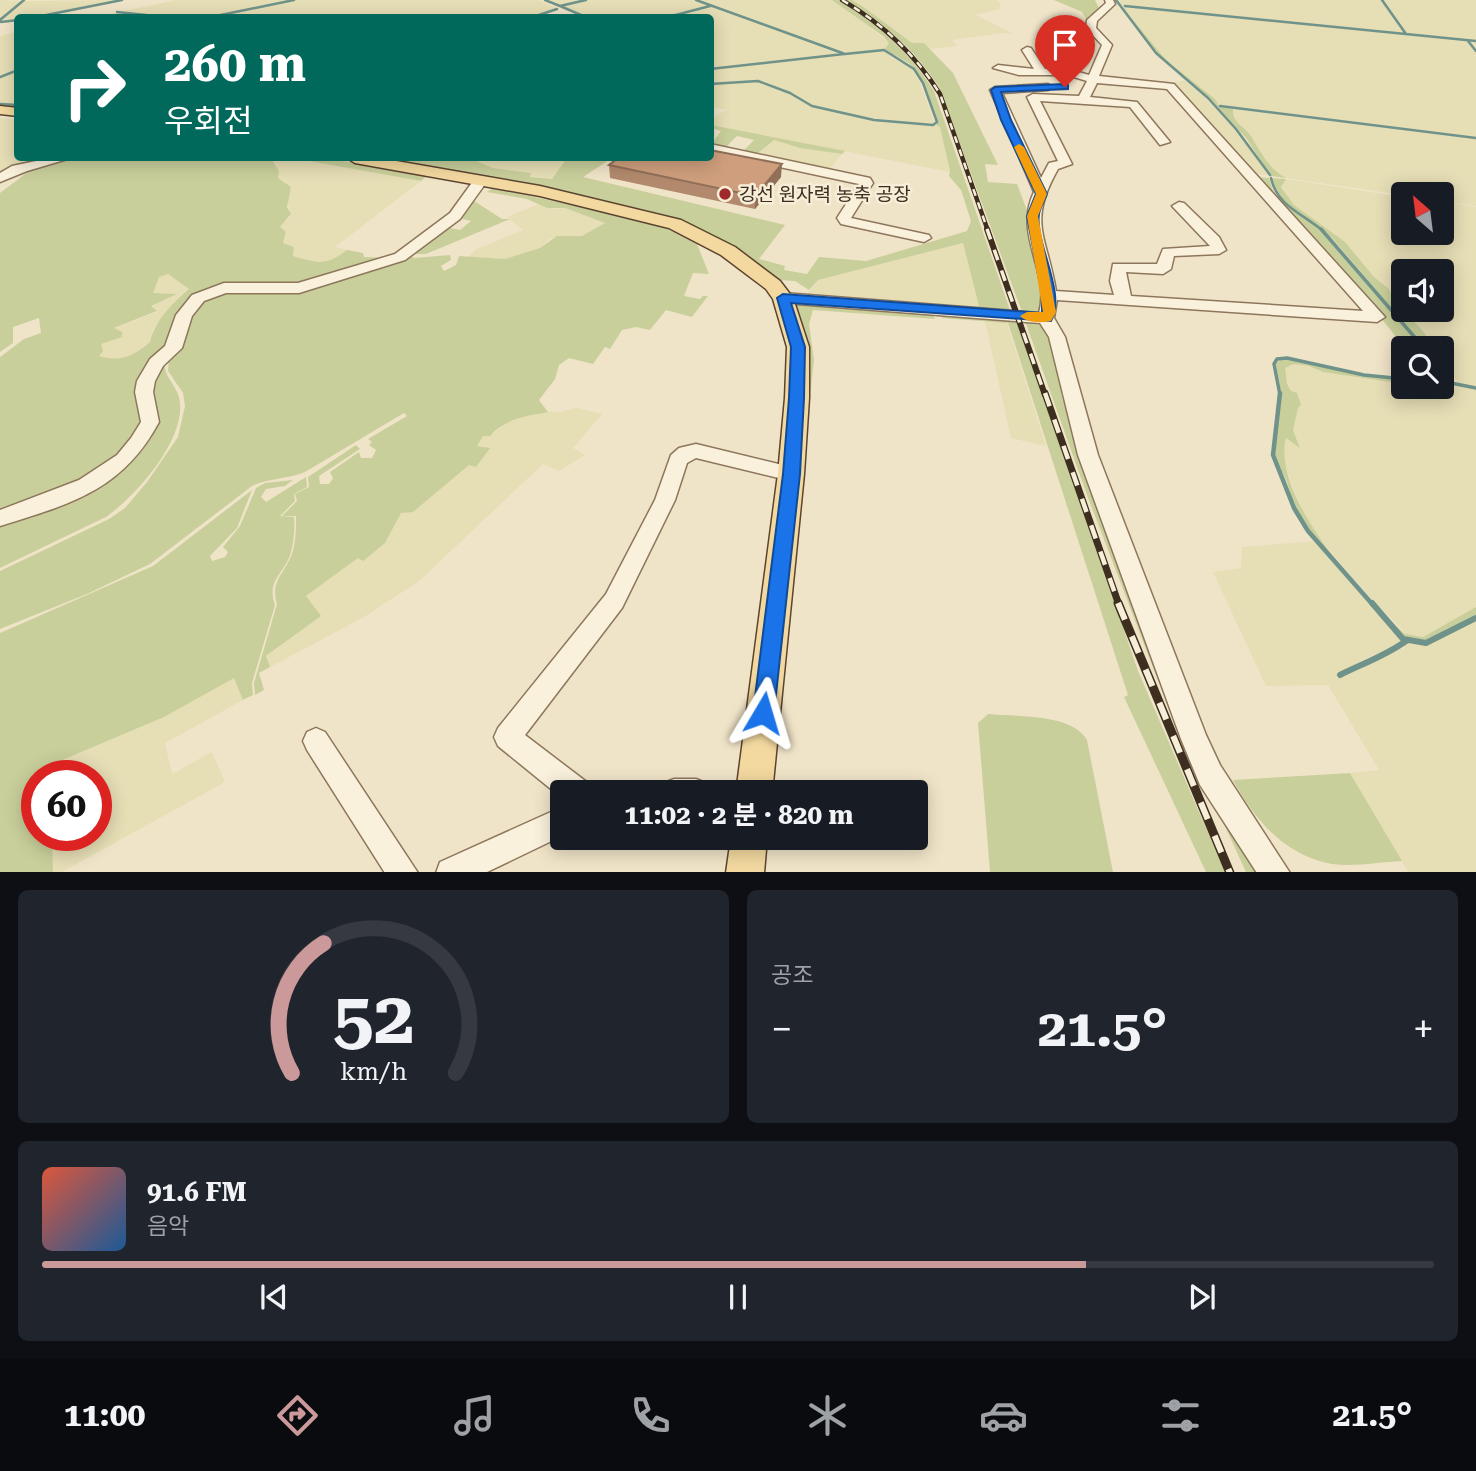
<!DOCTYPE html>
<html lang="ko">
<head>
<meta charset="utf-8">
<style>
  body { margin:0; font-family:"Roboto Serif","Noto Sans KR",serif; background:#20242c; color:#f1f3f6; height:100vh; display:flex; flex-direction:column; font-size:26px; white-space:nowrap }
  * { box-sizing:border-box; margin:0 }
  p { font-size:23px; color:#9ea1a6 }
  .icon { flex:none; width:38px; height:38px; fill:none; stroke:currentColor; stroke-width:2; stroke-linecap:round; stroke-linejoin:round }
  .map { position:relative; height:872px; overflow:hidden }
  .drawer { display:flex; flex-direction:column; gap:18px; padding:18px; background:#0d0f14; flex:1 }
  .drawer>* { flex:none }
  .guide { position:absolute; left:14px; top:14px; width:700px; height:147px; border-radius:7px; box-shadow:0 4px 18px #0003; background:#00695c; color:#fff; overflow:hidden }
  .needle { width:46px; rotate:332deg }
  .controls { position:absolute; left:1391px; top:182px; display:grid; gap:14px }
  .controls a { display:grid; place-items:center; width:63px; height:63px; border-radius:7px; background:#171b24; box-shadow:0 4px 18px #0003; font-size:35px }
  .speed { position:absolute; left:21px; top:760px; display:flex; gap:14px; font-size:35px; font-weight:700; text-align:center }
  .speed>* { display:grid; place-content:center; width:91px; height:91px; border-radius:50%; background:#171b24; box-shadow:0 4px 18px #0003; line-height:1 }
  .speed .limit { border:10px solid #d22; background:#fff; color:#111 }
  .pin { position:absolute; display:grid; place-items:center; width:60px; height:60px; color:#fff; margin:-72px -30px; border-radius:50% 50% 50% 0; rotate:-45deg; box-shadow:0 0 7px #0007 }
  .pin .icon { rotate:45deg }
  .me { position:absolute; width:77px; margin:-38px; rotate:7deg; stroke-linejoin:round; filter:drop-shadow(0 0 5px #0008) }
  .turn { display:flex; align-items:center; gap:24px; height:147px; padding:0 35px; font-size:32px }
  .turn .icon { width:91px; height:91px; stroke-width:2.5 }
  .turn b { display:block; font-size:49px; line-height:60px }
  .big { font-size:52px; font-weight:700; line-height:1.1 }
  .drawer .widget { flex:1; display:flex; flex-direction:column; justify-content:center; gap:10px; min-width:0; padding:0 24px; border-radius:10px; background:#20242c }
  .drawer .dial { align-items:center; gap:0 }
  .dial svg { height:182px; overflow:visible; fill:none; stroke:#363941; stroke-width:7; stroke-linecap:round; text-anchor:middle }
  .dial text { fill:#f1f3f6; stroke:none }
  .song { display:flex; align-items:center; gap:21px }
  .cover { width:84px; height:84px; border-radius:10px; background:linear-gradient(135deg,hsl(10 70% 55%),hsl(210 70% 35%)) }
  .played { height:7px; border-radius:4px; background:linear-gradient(90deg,#cc999b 75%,#363941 75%) }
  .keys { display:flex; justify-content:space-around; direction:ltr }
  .heat { display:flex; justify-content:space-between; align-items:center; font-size:38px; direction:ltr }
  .drawer .tiles { flex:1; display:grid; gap:18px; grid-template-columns:1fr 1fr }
  .widget:last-child { grid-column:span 2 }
  .trip { position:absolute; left:550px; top:780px; width:378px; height:70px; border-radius:7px; background:#171b24; box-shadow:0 4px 18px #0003; font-weight:700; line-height:70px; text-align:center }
  .tab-bar { display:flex; height:112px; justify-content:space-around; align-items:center; background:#090b0e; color:#9ea1a6 }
  .tab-bar .icon { width:49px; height:49px }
  .tab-bar .current { color:#cc999b }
  .tab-bar b { font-size:32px; color:#f1f3f6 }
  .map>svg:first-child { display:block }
  .farmland { fill:#e6deb5 }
  .green { fill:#c9cf9b; fill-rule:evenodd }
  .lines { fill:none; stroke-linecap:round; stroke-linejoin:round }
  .stream-far3 { stroke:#6f938a; stroke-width:2.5 }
  .stream-far2 { stroke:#6f938a; stroke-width:3.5 }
  .stream-far1 { stroke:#6f938a; stroke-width:4.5 }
  .stream { stroke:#6f938a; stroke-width:6 }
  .minor-casing { stroke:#8d765c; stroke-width:3 }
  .major-casing { stroke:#5b4430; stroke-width:3 }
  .minor { fill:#faf1dc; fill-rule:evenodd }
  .major { fill:#f3d9a0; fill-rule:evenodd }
  .rail-far3-casing { stroke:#3d2e20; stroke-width:4.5 }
  .rail-far2-casing { stroke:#3d2e20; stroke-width:6 }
  .rail-far1-casing { stroke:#3d2e20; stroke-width:7 }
  .rail-casing { stroke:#3d2e20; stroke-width:9 }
  .rail-far3 { stroke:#f7eed8; stroke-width:2.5; stroke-dasharray:7; stroke-linecap:butt }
  .rail-far2 { stroke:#f7eed8; stroke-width:3.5; stroke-dasharray:11; stroke-linecap:butt }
  .rail-far1 { stroke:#f7eed8; stroke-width:4.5; stroke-dasharray:14; stroke-linecap:butt }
  .rail { stroke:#f7eed8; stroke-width:6; stroke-dasharray:18; stroke-linecap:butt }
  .wall { fill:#b2896c }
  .shaded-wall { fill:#916f58 }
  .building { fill:#cf9f7d; stroke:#916f58; stroke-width:2 }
  .route { fill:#1a73e8; stroke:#114b97; stroke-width:2 }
  .slow { fill:#f59e0b }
  .poi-dot { fill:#9e2a2b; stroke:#f7eed8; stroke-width:2.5 }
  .labels { text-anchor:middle; stroke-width:5; stroke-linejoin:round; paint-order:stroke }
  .far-poi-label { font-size:19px; fill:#3d2e20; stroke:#f7eed8; text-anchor:start }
</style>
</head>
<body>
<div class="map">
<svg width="1476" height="873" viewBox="0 0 1476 873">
  <rect width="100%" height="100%" fill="#f0e4c8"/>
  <path class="farmland" d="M0,0L24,1L121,0L0,22Z
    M176,0H538L557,8L528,18L138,17L143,15L142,14L135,17L92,18Z
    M546,0H694L709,5L662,17L590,18Z
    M697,0H832L844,7L890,43L884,50L892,58L911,68L919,81L935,123L890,122L940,126L950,172L711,125V119L726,110L711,106L710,18H667L711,6L832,49Z
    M852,0H997L1001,4L999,9L975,15L1014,34L1004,33L952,40L957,46L930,49L924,43H912Z
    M1117,0H1381L1406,34L1383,0H1476V50L1468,40L1476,52V206L1442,201V194L1403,195L1286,178L1278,174L1256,147L1249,133L1235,120L1231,107L1219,105L1167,61L1132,23Z
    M17,32V69L0,76V36Z
    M17,70V105L0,103V78Z
    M1184,80L1217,108L1242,137L1268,175L1254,174L1171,84Z
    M0,118L17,120L18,158H45L12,166L0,172Z
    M774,140L794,146L842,154L828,171L741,153L743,151L757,154Z
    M271,158H292L421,181L335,247L347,250L333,261H311L293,256L294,247L283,243L286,235L280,227L290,217L288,202L285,182L278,178L277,166Z
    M469,158H567L553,179L529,177L531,173L493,168Z
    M1286,179L1403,197L1404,233H1442V202L1476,207V387L1458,383L1442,358V348H1435L1404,310H1442V271H1404L1403,309L1349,251L1344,242L1294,205L1281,186Z
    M539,204L555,209L565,208L606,223L582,236L551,238L540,248L505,259L469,257L475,250L523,230L507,217Z
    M963,243L980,310L808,293L818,280Z
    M167,274L190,288L159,321L153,330L150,342L125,359L114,361L99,356L100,344L117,332L113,329L157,312L151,306L177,294L152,293L158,277Z
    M985,321L1007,323L1046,446L1011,438Z
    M1294,364L1309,366L1323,372L1403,384L1404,387H1444L1449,383L1476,389V607L1423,637L1408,636L1366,593L1314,533L1295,494L1283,459L1286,437L1300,447L1293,430L1298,408L1284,372L1285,368Z
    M577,408L602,414L573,448L585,455L559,471L543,464L419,581L364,617L270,667L266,657L320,616L306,596L358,558L385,543L401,513L489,448L477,446L483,436H490L513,418L525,417L533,411L559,412Z
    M1316,541L1403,640L1393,650L1375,654L1338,674L1339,676L1378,657L1404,648L1407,642L1427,644L1476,620V872H1408L1350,773L1379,770L1328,685L1266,686L1213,572L1241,568L1242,547Z
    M234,677L243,700L165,743L172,774L212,752L225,782L62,872H53L52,835H96V775H53V764L164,717Z"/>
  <path class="green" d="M832,0H838C878,24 909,51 934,91L1011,313L980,310L963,243L818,280L809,290L795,281L778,280L714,235L669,216L586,196L377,158H469L493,168L531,173L530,177L552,179L567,158H612L583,177L785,225L759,259L785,266L784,270L807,274L819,257L866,261L967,231L971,221L961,190L949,176L950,171L940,127L936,125L938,122C931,104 925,81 912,66C905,59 893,56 885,49L889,43L883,36Z
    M844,0H852L865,8L912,43H924L953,73L998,165L985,164L988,182L1017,184L1028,213L1027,223L1043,299L1042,309L1038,313L1022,312L939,87C914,49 884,23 844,0Z
    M1054,0H1095L1100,10L1089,24L1082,12Z
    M1121,6L1167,61L1215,99L1219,106L1233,109C1232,123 1244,126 1251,136C1260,151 1269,169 1286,178L1271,176L1246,138L1209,98L1185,79L1151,47Z
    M711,125L845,151L842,154L800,148L774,140L757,154L743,151L754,140L737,136L726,147L712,143L721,131L711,128Z
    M75,158H271L279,171L278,178L291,187L287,207L291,214L280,227L286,232L283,243L294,247L293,256C317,263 327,266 347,250L363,253L364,257L393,258L307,284L207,290L162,355L141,429L104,472L0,513V357L24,339L41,333L39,318L13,327V343L0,352V193L33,168ZM168,274L189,289C173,303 155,320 150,342C133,356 120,363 99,356L103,351L101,344L122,337V332L114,328L157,311L151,306L177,294L153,293L159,277Z
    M292,158H325L428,175L421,181Z
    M1256,177L1269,178L1273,191L1289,209L1275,191L1272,178L1286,179L1281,187L1294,205L1345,242L1374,277L1389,289L1396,303L1422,330L1435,348H1425L1333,239L1308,218L1332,239L1423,348H1405L1373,308Z
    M493,188L649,222L700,242L697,244L709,274L693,273L684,296L700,299L703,296H708L692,317L666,310L650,330L636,327L622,330L610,349L605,347L593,364L569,358L559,365L555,379L539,400L548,412C527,416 506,418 490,436H483L477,446L490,448L476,467L469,465L413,512L401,513L385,543L363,561L358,558L306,596L321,616L266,656L270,667L259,673L264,690L255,695L254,683L277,604C270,582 284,574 292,554C296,542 296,528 296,516H282L297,501L295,494L309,487L308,477L356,445L360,449L319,476L320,484H329L333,478L330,472L359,452L361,458H372L376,450L369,445L372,442L368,439L407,416L404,413L305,472C288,479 269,478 252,486L150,564L87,594L0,629V571L109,519L125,508L147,482L178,437L185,406L183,393L168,371L169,358L187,315L216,291H287L409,255L414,258L450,255L451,260L441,266L444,271L456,265L459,256L505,259L540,248L557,236H582L605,223L565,208H547L527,199L487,192Z
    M474,201L502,219H510L426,254H416V251L445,227L460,230L471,221L458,218Z
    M804,303L932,314L935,319L813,310L809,324L814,360L808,414L804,411L806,348L796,305Z
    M945,315L1018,320L1138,671L1225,872H1206L1124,697L1128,695L1008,323L941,318Z
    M1025,321L1043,326L1051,339L1062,397L1088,477L1260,872H1246L1157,678L1087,495Z
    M165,358C162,376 174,381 179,397C189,437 136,496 106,517L0,568V520L42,506L144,444L147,391Z
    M1282,358L1364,375L1403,380V384L1323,372L1309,366L1294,364L1285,368L1287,383L1291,391L1297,393L1301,405L1298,408L1293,430L1300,448L1286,438C1271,497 1363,597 1405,634L1423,637L1476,607V616L1425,642L1404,638L1309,531L1295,508L1287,482L1274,455L1281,392L1276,364Z
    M306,477L307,487L294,494L295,501L280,516L294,517C295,528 294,540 291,552C285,574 266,579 275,605L252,683L253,695L243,700L234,678L164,717L53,764V775H37V835H52L53,872H0V633L153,566L252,490L237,528L210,556L212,561L225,557L228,552L223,547L240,526L256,488L265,483L293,480L285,486L266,489L261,497L266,502Z
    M988,714C1017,717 1072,713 1087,740L1113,872H990L978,723Z
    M1350,773L1402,861C1380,862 1354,867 1332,864C1285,856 1254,819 1233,780Z"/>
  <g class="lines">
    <path class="stream-far3" d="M545,0L560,6L586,0
      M696,0L845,54L884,50L914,69L923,83L937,122L933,125L874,120L812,106L790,93L758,81L710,84
      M1116,0L1156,53L1208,98L1236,129L1270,175
      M1382,0L1406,34
      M560,6L588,18
      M1125,6L1476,41
      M117,12L175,18
      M31,18L122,0
      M206,18L294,0
      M530,18L557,9
      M664,18L710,6
      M0,20L24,0
      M1,22L18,20
      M1468,41L1476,51
      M710,69L844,54
      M0,77L18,70
      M0,104L18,105
      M1220,106L1476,138
      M0,173L13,166L46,158
      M1271,178C1277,206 1302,213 1323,231"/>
    <path class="stream-far2" d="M1321,229L1424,348
      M1451,383L1476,388
      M1280,395L1274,364L1277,359L1287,358L1364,375L1404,379"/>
    <path class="stream-far1" d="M1280,393L1273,455L1294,508L1308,531L1373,605"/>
    <path class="stream" d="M1372,603L1403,639L1426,643L1476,618
      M1340,675C1362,664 1387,655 1406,641"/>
    <g class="minor-casing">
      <path id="minor" d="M1105,0H1113L1115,4L1097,21L1096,28L1112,45L1099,76L1174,84L1385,317L1377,322L1057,300L1054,318L1065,337L1098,455L1206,735L1220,765L1290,873H1257L1200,785L1181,739L1078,455L1049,337L1040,323L783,303L775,298L783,293L1039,313C1051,272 1013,236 1034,192L990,90L995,87L1048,84L1053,87L1048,90L1002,93L1041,178L1049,163L1058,161L1027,97L1033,94L1079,96L1087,81L1067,75H1019L993,68L998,65L1034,69L1022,50L1027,47L1031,48L1045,69H1068L1089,75L1102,45L1086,28L1087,20L1106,3ZM1097,83L1167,89L1363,311L1131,296L1126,272L1163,274L1171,269L1174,256L1219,254L1226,250L1219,237L1184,203L1179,202L1172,206L1210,246L1163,249L1157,264H1113L1110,281L1114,295L1056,291C1047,235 1027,224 1058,169L1072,164L1040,101L1130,107L1160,145L1170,142L1137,102L1090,97Z
        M710,144L870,178L873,183L851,218L929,235L931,238L924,242L841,224L837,218L859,184L710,152Z
        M51,158H71L27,171L0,182V173L12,166Z
        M481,176L488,180L460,219L405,260L299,293H226L204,301L192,316L182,348L163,366L155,381L153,392L159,422C122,491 70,504 0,526V510L79,480L117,455L131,438L141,422L135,392L137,381L150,359L165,346L176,315L192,295L224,283H298L395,254L450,213L476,177Z
        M696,444L791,467L798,469L801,474L798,479L791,481L696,458L687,463L675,500L622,608L525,735L588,783L592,793H562V798L498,746L494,737L498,728L606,594L655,500L671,455L679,448Z
        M316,728L325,732L418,873H385L307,750L303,741L307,732Z
        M674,779H696L706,783L710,793H660L664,783Z
        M562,807V836L485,873H436L440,862Z"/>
    </g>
    <g class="major-casing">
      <path id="major" d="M0,106L18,108V116L0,114Z
        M347,158H379L540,186L681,220L735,247L780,281L793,298L809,347V398L804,474L772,793H736L778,474L785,398L787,347L773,299L766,289L721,255L669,228L540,196L355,163Z
        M731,838H767L764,873H726Z"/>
    </g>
    <use href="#minor" class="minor"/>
    <use href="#major" class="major"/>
    <g class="rail-far3-casing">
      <path id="rail-far3" d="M842,0C883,24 915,54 940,94L988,231"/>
    </g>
    <g class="rail-far2-casing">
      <path id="rail-far2" d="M987,229L1045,395"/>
    </g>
    <g class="rail-far1-casing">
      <path id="rail-far1" d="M1045,393L1119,605"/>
    </g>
    <g class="rail-casing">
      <path id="rail" d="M1118,603L1230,873"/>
    </g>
    <use href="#rail-far3" class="rail-far3"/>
    <use href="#rail-far2" class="rail-far2"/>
    <use href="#rail-far1" class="rail-far1"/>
    <use href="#rail" class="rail"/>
  </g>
  <path class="wall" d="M609,165L781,177L755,209L610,178Z"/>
  <path class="shaded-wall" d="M782,164L781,177L755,209V196Z"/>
  <path class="building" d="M710,150L782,164L755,196L609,165L618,158H710Z"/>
  <path class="route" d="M1065,84L1068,85V89L1001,92L1011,120L1047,194C1045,200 1040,207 1039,214C1034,241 1067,294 1051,321L791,303L805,347L804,398L800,474L774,713L771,720L763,723L756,720L753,713L783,474L789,398L791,347L777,298L783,294L1042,313V295L1027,216L1036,194L1001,120L991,90L995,87Z"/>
  <path class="slow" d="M1019,144L1024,147L1047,194L1038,216L1056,312L1051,321C1042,323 1027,323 1020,316L1027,312H1043L1027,216L1036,194L1014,147Z"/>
  <circle class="poi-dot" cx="725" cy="194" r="7"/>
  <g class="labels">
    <g class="far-poi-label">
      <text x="739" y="201">강선 원자력 농축 공장</text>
    </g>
  </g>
</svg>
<div class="controls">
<a><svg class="needle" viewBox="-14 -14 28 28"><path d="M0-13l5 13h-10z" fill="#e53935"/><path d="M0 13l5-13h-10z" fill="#9ea1a6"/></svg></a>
<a><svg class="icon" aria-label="sound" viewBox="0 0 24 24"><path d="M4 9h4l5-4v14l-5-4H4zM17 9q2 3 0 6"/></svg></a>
<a><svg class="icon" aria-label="search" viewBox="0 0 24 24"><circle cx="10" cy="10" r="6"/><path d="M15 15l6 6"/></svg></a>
</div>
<div class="speed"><div class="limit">60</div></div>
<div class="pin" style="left:1065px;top:87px;background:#d93025"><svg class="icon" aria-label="arrive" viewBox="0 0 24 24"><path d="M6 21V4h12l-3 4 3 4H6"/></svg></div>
<svg class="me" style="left:763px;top:713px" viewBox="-20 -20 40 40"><path d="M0-17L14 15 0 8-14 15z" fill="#1a73e8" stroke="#fff" stroke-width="4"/></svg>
<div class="trip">11:02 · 2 분 · 820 m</div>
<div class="guide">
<div class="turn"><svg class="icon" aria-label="right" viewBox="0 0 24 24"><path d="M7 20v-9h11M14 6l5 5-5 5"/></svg><div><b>260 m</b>우회전</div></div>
</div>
</div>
<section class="drawer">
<div class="tiles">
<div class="widget dial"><svg viewBox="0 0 100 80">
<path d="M14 69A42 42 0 1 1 86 69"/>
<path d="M14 69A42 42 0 0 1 28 12" stroke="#cc999b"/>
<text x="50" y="56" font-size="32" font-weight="700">52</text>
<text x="50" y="72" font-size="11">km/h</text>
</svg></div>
<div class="widget"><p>공조</p>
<div class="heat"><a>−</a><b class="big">21.5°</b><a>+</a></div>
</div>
<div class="widget">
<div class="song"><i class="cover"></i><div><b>91.6 FM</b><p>음악</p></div></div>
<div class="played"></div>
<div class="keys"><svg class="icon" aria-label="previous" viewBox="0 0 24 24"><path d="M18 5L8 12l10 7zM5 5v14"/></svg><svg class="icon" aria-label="pause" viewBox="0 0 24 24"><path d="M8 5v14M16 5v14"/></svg><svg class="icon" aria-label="next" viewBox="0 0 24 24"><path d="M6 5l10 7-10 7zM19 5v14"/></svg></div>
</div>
</div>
</section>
<nav class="tab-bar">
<b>11:00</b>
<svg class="icon current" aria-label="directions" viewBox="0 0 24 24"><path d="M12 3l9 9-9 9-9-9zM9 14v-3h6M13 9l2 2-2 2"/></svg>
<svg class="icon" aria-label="music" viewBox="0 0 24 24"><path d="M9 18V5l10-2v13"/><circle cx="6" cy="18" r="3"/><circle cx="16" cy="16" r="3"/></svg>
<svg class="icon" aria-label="phone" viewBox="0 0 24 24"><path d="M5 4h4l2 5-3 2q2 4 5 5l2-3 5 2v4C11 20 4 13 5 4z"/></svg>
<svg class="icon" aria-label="climate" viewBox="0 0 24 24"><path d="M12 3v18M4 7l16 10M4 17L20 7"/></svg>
<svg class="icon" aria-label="car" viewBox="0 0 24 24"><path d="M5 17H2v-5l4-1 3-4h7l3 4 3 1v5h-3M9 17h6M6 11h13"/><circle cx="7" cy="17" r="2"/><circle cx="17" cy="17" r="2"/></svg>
<svg class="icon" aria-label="filters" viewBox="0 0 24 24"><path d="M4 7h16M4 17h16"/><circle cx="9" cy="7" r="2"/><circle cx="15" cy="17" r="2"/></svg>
<b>21.5°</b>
</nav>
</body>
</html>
